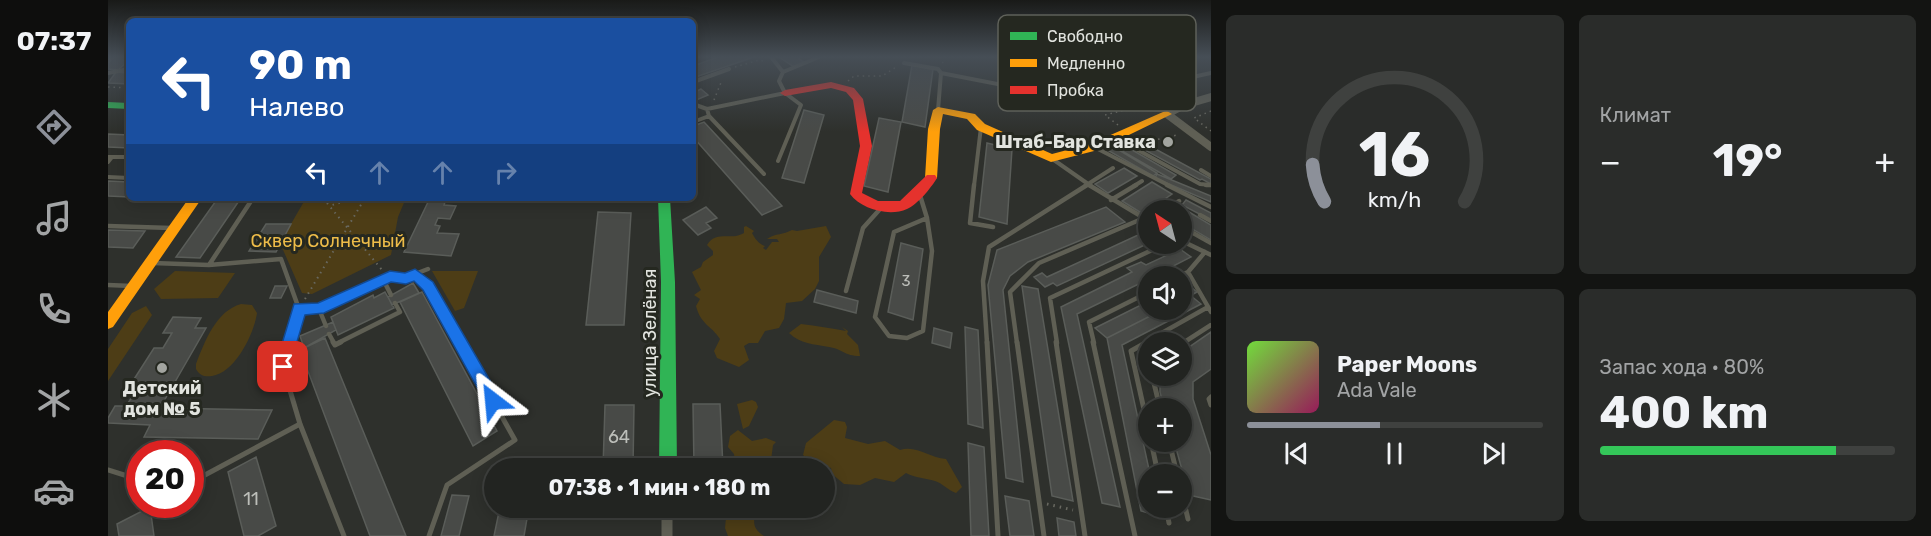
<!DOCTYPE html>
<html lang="ru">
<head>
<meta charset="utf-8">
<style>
  body { margin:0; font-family:Rubik,sans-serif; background:#2a2c2a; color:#f1f3f6; height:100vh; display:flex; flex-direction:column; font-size:22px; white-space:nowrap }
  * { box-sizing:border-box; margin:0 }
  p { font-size:20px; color:#a2a4a5 }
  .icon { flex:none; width:33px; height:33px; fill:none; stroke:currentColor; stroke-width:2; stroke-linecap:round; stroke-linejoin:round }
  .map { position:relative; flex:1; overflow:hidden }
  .panel { display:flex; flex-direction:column; gap:15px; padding:15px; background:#131412; width:720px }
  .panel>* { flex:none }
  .hud { position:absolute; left:18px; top:18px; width:570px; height:183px; border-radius:9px; box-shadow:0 3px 15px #0003,0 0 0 2px #3f413f; background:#1a4fa0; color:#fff; overflow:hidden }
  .needle { width:39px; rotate:324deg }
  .buttons { position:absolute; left:1030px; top:200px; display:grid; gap:12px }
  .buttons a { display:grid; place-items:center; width:54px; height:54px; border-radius:50%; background:#222421; box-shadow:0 3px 15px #0003,0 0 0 2px #3f413f; font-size:30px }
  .speed { position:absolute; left:18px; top:440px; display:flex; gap:12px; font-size:30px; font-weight:700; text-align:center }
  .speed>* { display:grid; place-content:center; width:78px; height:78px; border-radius:50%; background:#222421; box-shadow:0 3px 15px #0003,0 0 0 2px #3f413f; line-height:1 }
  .speed .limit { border:9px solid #d22; background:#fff; color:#111 }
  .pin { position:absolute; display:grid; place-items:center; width:51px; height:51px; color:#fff; margin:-26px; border-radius:12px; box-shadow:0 3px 9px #0006 }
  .me { position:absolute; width:66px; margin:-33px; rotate:331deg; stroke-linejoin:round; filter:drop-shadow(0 0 4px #0008) }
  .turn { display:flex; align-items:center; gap:21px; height:126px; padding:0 24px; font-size:27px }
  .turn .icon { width:78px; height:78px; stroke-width:2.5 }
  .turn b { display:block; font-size:42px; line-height:51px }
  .lanes { display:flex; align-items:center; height:57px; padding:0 24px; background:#0003; justify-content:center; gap:30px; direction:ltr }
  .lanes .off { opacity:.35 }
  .big { font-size:45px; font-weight:700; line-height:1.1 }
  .panel .tile { flex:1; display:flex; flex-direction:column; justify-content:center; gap:9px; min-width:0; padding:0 21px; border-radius:9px; background:#2a2c2a }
  .panel .dial { align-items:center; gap:0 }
  .dial svg { height:156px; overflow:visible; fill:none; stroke:#3f413f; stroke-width:7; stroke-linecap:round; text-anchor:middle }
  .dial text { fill:#f1f3f6; stroke:none }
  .song { display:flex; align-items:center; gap:18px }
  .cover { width:72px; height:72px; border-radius:9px; background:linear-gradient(135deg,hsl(100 70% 55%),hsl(330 70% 35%)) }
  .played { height:6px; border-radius:3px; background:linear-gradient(90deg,#8c9099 45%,#3f413f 45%) }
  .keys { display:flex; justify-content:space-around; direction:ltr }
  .heat { display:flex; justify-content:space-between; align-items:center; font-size:33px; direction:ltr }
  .charge { height:9px; border-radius:4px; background:linear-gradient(90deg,#34c759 80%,#3f413f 0) }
  .panel .tiles { flex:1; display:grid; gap:15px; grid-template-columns:repeat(2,1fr) }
  .trip { position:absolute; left:376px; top:458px; width:351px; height:60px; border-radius:30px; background:#222421; box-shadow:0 3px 15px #0003,0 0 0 2px #3f413f; font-weight:700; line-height:60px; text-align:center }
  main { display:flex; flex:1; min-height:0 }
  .menu { display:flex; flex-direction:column; width:108px; justify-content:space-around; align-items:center; background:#0e0e0d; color:#a2a4a5 }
  .menu .icon { width:42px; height:42px }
  .menu .on { color:#8c9099 }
  .menu b { font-size:27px; color:#f1f3f6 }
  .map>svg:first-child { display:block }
  .green { fill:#4d3d16 }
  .building { fill:#484a47; stroke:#5a5d59; stroke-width:1.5 }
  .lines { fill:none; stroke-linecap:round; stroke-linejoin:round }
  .path-far2 { stroke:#696961; stroke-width:1.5; stroke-dasharray:1.5 4; stroke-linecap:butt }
  .path-far1 { stroke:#696961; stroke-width:2; stroke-dasharray:1.5 4.5; stroke-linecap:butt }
  .path { stroke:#696961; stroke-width:3; stroke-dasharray:1.5 5; stroke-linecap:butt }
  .lane-far2 { stroke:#5f5f54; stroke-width:4 }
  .lane-far1 { stroke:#5f5f54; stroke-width:4.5 }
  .lane { stroke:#5f5f54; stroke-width:5 }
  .street-far1 { stroke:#5f5f54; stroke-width:8 }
  .street { stroke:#5f5f54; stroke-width:11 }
  .fast { fill:#30b455; fill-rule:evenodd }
  .slow { fill:#ff9f0a; fill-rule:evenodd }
  .jam { fill:#e5322d; fill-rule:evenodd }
  .route { fill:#1a73e8; stroke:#114b97; stroke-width:1.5 }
  .poi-dot { fill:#a3a5a0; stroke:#252820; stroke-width:2 }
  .labels { text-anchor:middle; stroke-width:6; stroke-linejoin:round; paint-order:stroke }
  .number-label { font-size:15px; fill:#bcbeb9 }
  .poi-label { font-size:18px; font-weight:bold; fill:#e2e4df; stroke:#252820; text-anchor:end }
  .park-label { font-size:18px; fill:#edbc49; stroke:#252820 }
  .street-label { font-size:18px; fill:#e2e4df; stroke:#252820 }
  .near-number-label { font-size:18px; fill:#bcbeb9 }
  .key { fill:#252820; stroke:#5e6059; stroke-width:1.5 }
  .key-label { font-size:16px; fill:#e2e4df }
</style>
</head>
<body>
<main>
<nav class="menu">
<b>07:37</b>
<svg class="icon on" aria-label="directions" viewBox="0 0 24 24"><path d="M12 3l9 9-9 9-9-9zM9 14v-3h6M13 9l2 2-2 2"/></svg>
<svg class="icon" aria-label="music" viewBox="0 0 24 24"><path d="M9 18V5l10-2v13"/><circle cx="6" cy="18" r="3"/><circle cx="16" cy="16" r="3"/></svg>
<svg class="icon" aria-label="phone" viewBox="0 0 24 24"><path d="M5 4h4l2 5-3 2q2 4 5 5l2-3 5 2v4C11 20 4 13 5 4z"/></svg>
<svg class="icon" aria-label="climate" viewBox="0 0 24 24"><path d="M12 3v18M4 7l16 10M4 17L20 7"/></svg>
<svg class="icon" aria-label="car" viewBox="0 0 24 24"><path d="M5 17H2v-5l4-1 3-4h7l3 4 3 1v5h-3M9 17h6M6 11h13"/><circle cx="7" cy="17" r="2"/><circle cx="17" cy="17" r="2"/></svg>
</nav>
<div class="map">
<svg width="1103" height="536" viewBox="0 0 1103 536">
  <rect width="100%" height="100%" fill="#2e302c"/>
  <path class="green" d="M198,198H222L224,200L223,198H240L235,201L246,198H298L290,217L283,255L204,294L194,293L172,243Z
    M638,226L646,231L644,233C647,239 651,244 657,246L655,248L658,250L664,242H671L669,239H659C668,233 675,235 684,230L689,231L718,226L723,237L711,257V281L707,289L694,301L678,303L676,319L671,328L657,331L650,343H641L636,346L641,360L631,367L609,358L606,351L612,339C603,325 593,325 588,306L592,299L586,295L593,290L584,272L593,267L595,262L605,255V251L599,245C608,230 623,241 636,233V227Z
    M67,271L127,273L110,298L53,299L46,289Z
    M324,271H370L356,308L347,311Z
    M133,304L144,305L149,313C146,334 127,373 104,376C97,377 92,376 88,369V364C97,341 108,311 133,304Z
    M38,306L44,315L0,381V349L24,313Z
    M693,324C709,326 723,328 738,331L734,327L740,331L739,334L750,345L752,356C736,356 735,349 721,347C705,344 693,344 681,333Z
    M644,400L648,402L650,407L641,426L635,429L629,404Z
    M726,420L737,422L739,427L737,438L760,444L777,441L792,450C809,445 821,458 838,459L854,487L848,493C840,490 834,483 827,481C817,478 808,478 798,473L786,482L767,478L752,485L736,484L724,474L723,468L705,463L695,455L698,443Z
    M630,430L644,441L658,438L668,442L665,445L662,468H628L626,454L620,447L622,436Z
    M619,507H660L659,513L647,514C645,525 646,529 656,536H620L617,528Z"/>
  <path class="building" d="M6,57H21V60L10,70L0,69V63Z
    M610,57H646L585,78V66Z
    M671,57H693L691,59L696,62L686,67Z
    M804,65L825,69L817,127L794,122Z
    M8,72L21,73V84L0,83Z
    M593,89L600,95L586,101L585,93Z
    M696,110L716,115L696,183L674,178Z
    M771,118L793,122L780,192L756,186Z
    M596,122L674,206L654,215L585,137V126Z
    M0,134L21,135V148L0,147Z
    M879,143L904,149L899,224L871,217Z
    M1012,143L1068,175L1063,179L1007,147Z
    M1038,144L1103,179V184L1094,179L1092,180L1033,148Z
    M1006,147L1049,173L1045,176L1001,151Z
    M1016,168L1029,176L1000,193L987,184Z
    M1049,174L1103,196V202L1047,178Z
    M0,181L21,182V197L0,196Z
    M1044,182L1064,194L1035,214L1014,201Z
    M110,198H133L92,258L68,257Z
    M322,198H343L338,199L336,205L348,206L342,219L330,218L327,225L332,226L329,233L351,234L343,256L296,252Z
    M1078,200L1103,213V220L1074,205Z
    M598,207L609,218L598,223L603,228L590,235L575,220Z
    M998,207L1017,222L920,262L902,276L895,290L915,482L898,478L880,285L889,250Z
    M490,212L523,213L516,325H478Z
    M1081,212L1103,225V240L1074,223V219Z
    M158,224H183L168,252L141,251Z
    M0,230L37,231L25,248L0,247Z
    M1041,230V243L949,286L945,283L937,287L926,277L934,273L939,277Z
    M793,243L815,249L805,320L780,312Z
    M1072,249L1083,257L1046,276H1041V279L969,314L1012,507L994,503L953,307L1024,272L1019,268L1033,262L1038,265Z
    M1077,282L1089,292L1074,300V284Z
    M305,283L311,293L284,305L280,297Z
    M167,286H179L173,298H162Z
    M914,286L930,289L965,501L944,496Z
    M709,290L750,301L748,313L706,302Z
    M277,292L286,308L230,335L223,317L265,295L266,298Z
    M314,292L389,431L365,446L292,302Z
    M1082,295L1093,304L1014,345L1042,474L1041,507H1049L1051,516L1033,511L999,338L1056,309H1074V300Z
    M1041,301V309H1056L999,338L987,328Z
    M65,317L93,318L87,328H98L52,408L164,410L150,439L36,437L42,425L0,423V418L7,406H18L30,388L21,387L46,348H55L64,333H55Z
    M225,322L228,330L196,348L192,336Z
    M857,327L870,330L875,428L860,424Z
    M826,328L844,333L842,348L824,343Z
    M1103,332V369L1085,382V399L1103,455V500L1081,495L1066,441H1074V408H1056L1052,392V375H1074V352Z
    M217,338L298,536H262L192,350Z
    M585,404H612L615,468H586Z
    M497,405H526L525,468H495Z
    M860,443L876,447L881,536H863Z
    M148,457L168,526L150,536H136L120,472Z
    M401,460L428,461L427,468H399Z
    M344,495L361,496L351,536H333Z
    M897,496L921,501L926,536H902Z
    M42,507L46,536H11L9,524Z
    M392,507H421L416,536H386Z
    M949,518L966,522L968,536H951Z"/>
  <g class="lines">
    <path class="path-far2" d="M832,57L835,63
      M627,67L651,60L656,61
      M740,81L746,76H774L790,66
      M0,87L21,88
      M606,100L614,80
      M1103,111L1086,118L1103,131
      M1010,125L997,115L1065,98
      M1034,143L1069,135"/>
    <path class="path-far1" d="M215,198L224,205L249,198
      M219,203L274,270
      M197,299L257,198"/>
    <path class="path" d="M939,504L965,510"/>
    <path class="lane-far2" d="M663,57L675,72
      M0,61L4,57
      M796,63L830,69L833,73L830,110
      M1012,66L1050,57
      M0,73L21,69
      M833,73L976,101L1103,73
      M585,82L621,69
      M585,104L599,109L677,93
      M599,109L601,116L656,174
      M585,122L601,116
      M1006,137L1092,184L1103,185
      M988,148L1062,186
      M0,157H4L0,162
      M4,157H21
      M943,158L983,186
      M670,161L693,105L677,93L671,81L675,72L711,57
      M1093,170L1103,176
      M0,177L21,178
      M866,186L873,127
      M977,186L1005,168
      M1026,186L1034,181"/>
    <path class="lane-far1" d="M866,185L862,223L885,227
      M981,185L1041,221
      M1059,185L1103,207
      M1098,185H1103
      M811,192L819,218
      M1003,200L1028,185
      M1058,210L1071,201
      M1092,215L1103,221
      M819,218L824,251L815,331L799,338L781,336L767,317L786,232Z
      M0,226L63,228
      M1078,229L1103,243
      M1074,241L1103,255
      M45,263L101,265L145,198
      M101,265L173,259L191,309
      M1080,272L1097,252
      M307,274L320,269
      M1072,276L1080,272L1103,312
      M275,279L283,295
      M0,285L24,286
      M738,291L755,228L773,208
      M211,309L218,326
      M221,334L226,343
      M182,343L191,309H211L282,276L298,278L307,274L320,286L352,343
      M230,343L292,312L287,303
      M879,343L875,281L881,247L979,185
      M909,343L902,292L931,263L1036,218
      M949,343L942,298L1059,243
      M986,343L981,322L1041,292
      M1036,343L1100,307
      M1075,343L1103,325"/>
    <path class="lane" d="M182,342L175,367L192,424L236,536
      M225,342L227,345L233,342
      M879,342L890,536
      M909,342L936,536
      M948,342L977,536
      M985,342L1027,536
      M1039,342L1023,351L1041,432
      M1074,344L1077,342
      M1044,375L1052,408
      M1103,397L1101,399L1103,405
      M1043,441L1050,474
      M1061,441L1069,474
      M0,470L32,480
      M82,483L192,424
      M1074,494L1080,519
      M1058,507L1061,523
      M321,536L339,485L407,440L352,342"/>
    <path class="street-far1" d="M1103,97L1076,105L1059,114L1103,147"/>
    <path class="street" d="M559,507V536"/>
    <path class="fast" d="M0,102L21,103V109L0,108Z
      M550,198H562L567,282L569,468H551L553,282Z"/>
    <path class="slow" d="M830,107L867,114L877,124L944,154L982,144L1055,112L1059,111L1064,114L990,150L943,162L869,130L859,119L835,114L832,129L829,178L823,182L817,178L820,129L825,110Z
      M81,198H94L5,327L0,329V312Z"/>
    <path class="jam" d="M723,82L746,88L755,99L764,146L754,193L770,201H792L819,175H827L829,178C823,188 810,204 799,209C781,217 753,209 742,194L752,146L745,100L738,92L723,88L677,96L672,93L677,90Z"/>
  </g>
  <linearGradient id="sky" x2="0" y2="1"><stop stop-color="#191a18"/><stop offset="0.43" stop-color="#464e56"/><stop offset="1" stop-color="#464e56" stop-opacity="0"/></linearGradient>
  <rect width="1103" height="132" fill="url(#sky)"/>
  <path class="route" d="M307,269L325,282L391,396L393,401L391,407L385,409L380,407L315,290L306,281L298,284L283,282L216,313L197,315L180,372L175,374L169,372L167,367L186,304L210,303L282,271L297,273Z"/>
  <g class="poi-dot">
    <circle cx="1060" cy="142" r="6"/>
    <circle cx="54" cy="368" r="6"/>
  </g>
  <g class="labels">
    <g class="number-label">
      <text x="798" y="286">3</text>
    </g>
    <g class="poi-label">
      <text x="1048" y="148">Штаб-Бар Ставка</text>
      <text x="54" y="394" text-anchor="middle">Детский<tspan x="54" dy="21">дом № 5</tspan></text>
    </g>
    <g class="park-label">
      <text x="220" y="247">Сквер Солнечный</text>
    </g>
    <g class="street-label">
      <text transform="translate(542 333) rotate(-90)" y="6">улица Зелёная</text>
    </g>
    <g class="near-number-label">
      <text x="511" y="443">64</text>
      <text x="143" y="505">11</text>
    </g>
  </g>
  <rect x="890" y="15" width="198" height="96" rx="9" class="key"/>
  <rect x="902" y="32" width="27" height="8" fill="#30b455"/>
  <rect x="902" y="59" width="27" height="8" fill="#ff9f0a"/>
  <rect x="902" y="86" width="27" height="8" fill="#e5322d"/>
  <g class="key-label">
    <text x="939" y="42">Свободно</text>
    <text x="939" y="69">Медленно</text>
    <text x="939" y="96">Пробка</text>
  </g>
</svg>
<div class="buttons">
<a><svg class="needle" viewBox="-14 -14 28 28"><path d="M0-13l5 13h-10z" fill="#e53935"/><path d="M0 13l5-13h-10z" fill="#a2a4a5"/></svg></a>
<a><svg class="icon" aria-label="sound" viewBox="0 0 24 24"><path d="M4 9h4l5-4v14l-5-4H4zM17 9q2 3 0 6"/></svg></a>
<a><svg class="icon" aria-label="layers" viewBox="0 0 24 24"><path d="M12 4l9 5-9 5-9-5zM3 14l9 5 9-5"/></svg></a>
<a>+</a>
<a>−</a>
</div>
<div class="speed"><div class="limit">20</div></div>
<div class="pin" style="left:175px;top:367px;background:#d93025"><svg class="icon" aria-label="arrive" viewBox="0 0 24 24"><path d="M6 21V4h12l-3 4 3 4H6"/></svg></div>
<svg class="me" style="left:385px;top:401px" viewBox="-20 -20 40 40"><path d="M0-17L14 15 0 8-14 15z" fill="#1a73e8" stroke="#fff" stroke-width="4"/></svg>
<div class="trip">07:38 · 1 мин · 180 m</div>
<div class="hud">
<div class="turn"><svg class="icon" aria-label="left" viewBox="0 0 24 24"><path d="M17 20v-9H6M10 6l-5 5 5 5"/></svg><div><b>90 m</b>Налево</div></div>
<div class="lanes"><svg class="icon" aria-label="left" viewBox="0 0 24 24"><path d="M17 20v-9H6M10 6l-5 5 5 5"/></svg><svg class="icon off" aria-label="ahead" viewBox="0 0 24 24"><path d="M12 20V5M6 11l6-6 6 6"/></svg><svg class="icon off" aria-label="ahead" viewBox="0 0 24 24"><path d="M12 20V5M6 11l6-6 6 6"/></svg><svg class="icon off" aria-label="right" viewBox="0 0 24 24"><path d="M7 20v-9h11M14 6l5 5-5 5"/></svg></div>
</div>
</div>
<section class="panel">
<div class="tiles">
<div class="tile dial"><svg viewBox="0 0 100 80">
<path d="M14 69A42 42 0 1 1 86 69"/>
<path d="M14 69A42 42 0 0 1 8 50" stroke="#8c9099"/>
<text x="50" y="56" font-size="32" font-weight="700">16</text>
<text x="50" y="72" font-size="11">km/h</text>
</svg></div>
<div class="tile"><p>Климат</p>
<div class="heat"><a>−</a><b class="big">19°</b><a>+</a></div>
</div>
<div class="tile">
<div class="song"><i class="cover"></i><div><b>Paper Moons</b><p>Ada Vale</p></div></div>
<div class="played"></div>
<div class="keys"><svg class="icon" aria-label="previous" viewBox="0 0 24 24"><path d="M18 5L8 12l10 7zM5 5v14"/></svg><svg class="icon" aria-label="pause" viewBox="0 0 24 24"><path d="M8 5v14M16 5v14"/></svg><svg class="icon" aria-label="next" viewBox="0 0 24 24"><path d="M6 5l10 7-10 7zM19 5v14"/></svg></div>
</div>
<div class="tile"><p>Запас хода · 80%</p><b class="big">400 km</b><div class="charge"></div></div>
</div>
</section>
</main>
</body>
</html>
